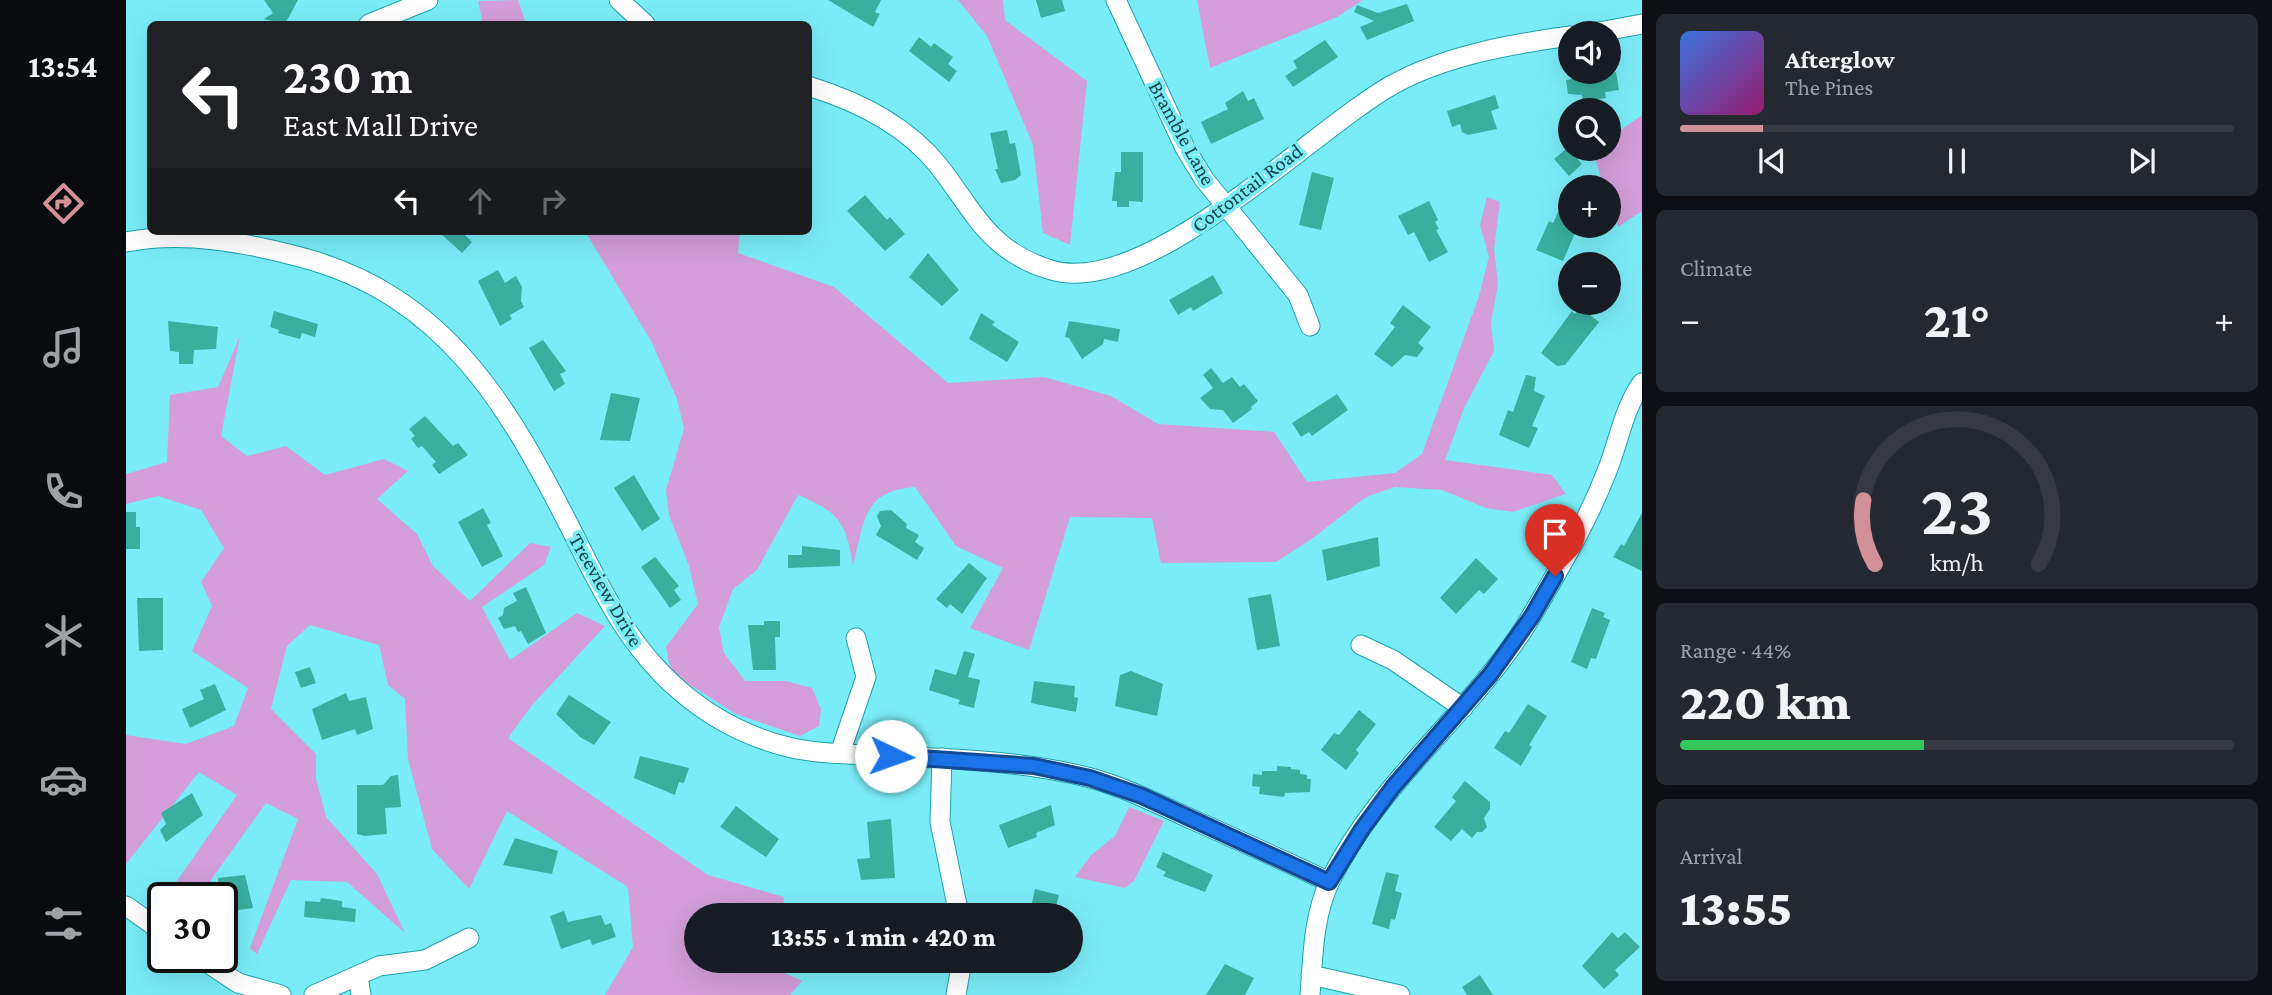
<!DOCTYPE html>
<html lang="en">
<head>
<meta charset="utf-8">
<style>
  body { margin:0; font-family:"Crimson Pro",serif; background:#242831; color:#f1f3f6; height:100vh; display:flex; flex-direction:column; font-size:26px; white-space:nowrap }
  * { box-sizing:border-box; margin:0 }
  p { font-size:23px; color:#9ea1a6 }
  .icon { flex:none; width:38px; height:38px; fill:none; stroke:currentColor; stroke-width:2; stroke-linecap:round; stroke-linejoin:round }
  .map { position:relative; flex:1; overflow:hidden }
  .panel { display:flex; flex-direction:column; gap:14px; padding:14px; background:#0d0f14; width:630px }
  .panel>* { flex:none }
  .top-card { position:absolute; left:21px; top:21px; width:665px; height:214px; border-radius:10px; box-shadow:0 7px 28px #0002; background:#202124; color:#fff; overflow:hidden }
  .buttons { position:absolute; left:1432px; top:21px; display:grid; gap:14px }
  .buttons a { display:grid; place-items:center; width:63px; height:63px; border-radius:50%; background:#171b24; box-shadow:0 7px 28px #0002; font-size:35px }
  .speed { position:absolute; left:21px; top:882px; display:flex; gap:14px; font-size:35px; font-weight:700; text-align:center }
  .speed>* { display:grid; place-content:center; width:91px; height:91px; border-radius:50%; background:#171b24; box-shadow:0 7px 28px #0002; line-height:1 }
  .speed .limit { border:4px solid #111; border-radius:10px; background:#fff; color:#111 }
  .pin { position:absolute; display:grid; place-items:center; width:60px; height:60px; color:#fff; margin:-72px -30px; border-radius:50% 50% 50% 0; rotate:-45deg; box-shadow:0 0 7px #0007 }
  .pin .icon { rotate:45deg }
  .me { position:absolute; width:77px; margin:-38px; rotate:93deg; stroke-linejoin:round; filter:drop-shadow(0 0 5px #0008) }
  .turn { display:flex; align-items:center; gap:24px; height:147px; padding:0 21px; font-size:32px }
  .turn .icon { width:91px; height:91px; stroke-width:2.5 }
  .turn b { display:block; font-size:49px; line-height:60px }
  .lanes { display:flex; align-items:center; height:66px; padding:0 21px; background:#0003; justify-content:center; gap:35px; direction:ltr }
  .lanes .off { opacity:.35 }
  .big { font-size:52px; font-weight:800; line-height:1.1 }
  .panel .widget { flex:1; display:flex; flex-direction:column; justify-content:center; gap:10px; min-width:0; padding:0 24px; border-radius:10px; background:#242831 }
  .panel .dial { align-items:center; gap:0 }
  .dial svg { height:182px; overflow:visible; fill:none; stroke:#363941; stroke-width:7; stroke-linecap:round; text-anchor:middle }
  .dial text { fill:#f1f3f6; stroke:none }
  .song { display:flex; align-items:center; gap:21px }
  .cover { width:84px; height:84px; border-radius:10px; background:linear-gradient(135deg,hsl(220 70% 55%),hsl(320 70% 35%)) }
  .played { height:7px; border-radius:4px; background:linear-gradient(90deg,#d29099 15%,#363941 15%) }
  .keys { display:flex; justify-content:space-around; direction:ltr }
  .heat { display:flex; justify-content:space-between; align-items:center; font-size:38px; direction:ltr }
  .charge { height:10px; border-radius:5px; background:linear-gradient(90deg,#34c759 44%,#363941 0) }
  .trip { position:absolute; left:558px; top:903px; width:399px; height:70px; border-radius:35px; background:#171b24; box-shadow:0 7px 28px #0002; font-weight:800; line-height:70px; text-align:center }
  main { display:flex; flex:1; min-height:0 }
  .dock { display:flex; flex-direction:column; width:126px; justify-content:space-around; align-items:center; background:#090b0e; color:#9ea1a6 }
  .dock .icon { width:49px; height:49px }
  .dock .on { color:#d29099 }
  .dock b { font-size:32px; color:#f1f3f6 }
  .map>svg:first-child { display:block }
  .green { fill:#d39ed9 }
  .building { fill:#3aafa0 }
  .lines { fill:none; stroke-linecap:round; stroke-linejoin:round }
  .minor-casing { stroke:#1da1ab; stroke-width:21 }
  .minor { stroke:#fff; stroke-width:19 }
  .route-casing { stroke:#114b97; stroke-width:18 }
  .route { stroke:#1a73e8; stroke-width:12 }
  .labels { text-anchor:middle; stroke-width:7; stroke-linejoin:round; paint-order:stroke }
  .street-label { font-size:21px; fill:#124549; stroke:#7aecf7 }
</style>
</head>
<body>
<main>
<nav class="dock">
<b>13:54</b>
<svg class="icon on" aria-label="directions" viewBox="0 0 24 24"><path d="M12 3l9 9-9 9-9-9zM9 14v-3h6M13 9l2 2-2 2"/></svg>
<svg class="icon" aria-label="music" viewBox="0 0 24 24"><path d="M9 18V5l10-2v13"/><circle cx="6" cy="18" r="3"/><circle cx="16" cy="16" r="3"/></svg>
<svg class="icon" aria-label="phone" viewBox="0 0 24 24"><path d="M5 4h4l2 5-3 2q2 4 5 5l2-3 5 2v4C11 20 4 13 5 4z"/></svg>
<svg class="icon" aria-label="climate" viewBox="0 0 24 24"><path d="M12 3v18M4 7l16 10M4 17L20 7"/></svg>
<svg class="icon" aria-label="car" viewBox="0 0 24 24"><path d="M5 17H2v-5l4-1 3-4h7l3 4 3 1v5h-3M9 17h6M6 11h13"/><circle cx="7" cy="17" r="2"/><circle cx="17" cy="17" r="2"/></svg>
<svg class="icon" aria-label="filters" viewBox="0 0 24 24"><path d="M4 7h16M4 17h16"/><circle cx="9" cy="7" r="2"/><circle cx="15" cy="17" r="2"/></svg>
</nav>
<div class="map">
<svg width="1516" height="995" viewBox="0 0 1516 995">
  <rect width="100%" height="100%" fill="#7aecf7"/>
  <path class="green" d="M392,0L400,24H357L352,1Z
    M832,0H877L879,20L961,81L944,245L917,233L907,145L861,36Z
    M1071,0H1237L1211,17L1084,68Z
    M1516,115V211L1492,227L1482,199V187H1478L1466,149H1482V134H1489Z
    M1361,197L1374,202L1368,249L1372,284L1365,322L1368,351L1338,408L1319,460L1426,475L1440,494L1387,512L1360,508L1316,490L1269,487L1240,497L1187,538L1150,562L1035,563L1026,518L944,517L903,650L844,628L877,568L830,546L789,487C736,491 739,521 727,565C720,522 713,512 672,495L631,570L607,589L593,627L598,653L619,681H660L686,688L695,709L693,726L674,736L610,714L545,673L540,647L572,604L563,566L543,515L540,490L558,429L551,399L525,341L459,231H614L612,253L708,287L822,383L918,377L985,396L1032,424L1148,432L1181,482L1269,473L1296,454L1353,296L1363,257L1354,225Z
    M114,336L95,436L121,456L160,446L199,475L258,459L282,471L251,499L291,534L307,566L344,601L404,543L425,547L418,565L356,607L384,660L451,613L479,626L407,704L382,738L582,875L658,897L656,915H570V961H650V969L676,981L664,995H479L507,947L502,887L381,811L343,889L306,849L282,759L279,699L262,685L253,645L184,625L161,646L145,709L190,754V779L200,817L251,874L279,933L221,882L165,880L131,954L124,948L172,819L140,803L72,898H39L111,795L73,772L0,864V735L60,744L108,726L122,688L66,651L86,606L75,582L98,548L75,510L32,496L0,504V474L41,462L44,395L92,387Z
    M1003,807L1038,821L1008,881L999,888L949,877L965,855L989,836Z"/>
  <path class="building" d="M138,0H172L159,24L138,19L147,13Z
    M702,0H755L749,12L754,14L747,27Z
    M910,0H936L939,11L915,18Z
    M1281,4L1288,21L1241,40L1234,27L1248,21L1228,12L1231,5L1252,13Z
    M793,37L805,47L808,43L827,57L822,64L831,71L823,82L783,51Z
    M1199,40L1212,57L1167,87L1159,76L1171,68L1167,61Z
    M1490,72L1493,90L1479,92L1480,98L1457,102L1456,95L1442,94L1440,80Z
    M1117,91L1122,101L1128,98L1138,119L1085,144L1075,122L1102,109L1099,103Z
    M1369,95L1373,108L1365,111L1371,129L1342,135L1336,132L1334,124L1326,127L1321,111Z
    M881,130L884,144L889,143L895,175L889,180L875,183L869,169H872L864,133Z
    M1441,148L1456,164L1443,176L1428,159Z
    M995,152H1017V202L1003,201V207H991V201H986L989,172H995Z
    M1186,172L1208,178L1195,230L1173,225Z
    M739,195L761,220L764,217L779,234L759,251L721,211Z
    M1303,201L1312,220L1309,222L1313,229L1310,230L1322,252L1303,262L1288,232L1282,235L1272,216Z
    M1434,208L1444,212V226H1452L1437,261L1410,250L1423,221L1427,223Z
    M312,231H335L346,242L336,253Z
    M802,253L833,290L816,306L783,277Z
    M372,270L379,283L390,276L396,287L395,301L398,307L384,315L386,319L374,326L352,281Z
    M1087,275L1097,293L1067,311L1065,307L1052,315L1043,300Z
    M1277,305L1305,327L1292,343L1298,348L1291,357L1279,355L1266,367L1248,354L1269,327L1264,323Z
    M1454,307L1473,322L1439,365L1431,366L1415,353L1446,311L1449,314Z
    M148,311L192,324L189,337L176,333L174,339L152,333L153,330L144,327Z
    M855,313L869,322L866,325L893,342L881,362L843,339Z
    M42,321L92,327L90,349L68,350L67,364H53V352L44,351Z
    M943,321L994,329L992,342L978,339L977,344L956,359L943,338L939,337Z
    M417,340L440,371L434,374L439,384L428,391L403,348Z
    M1085,368L1097,383L1106,377L1114,387L1118,384L1132,401L1125,407L1126,409L1107,423L1097,410L1084,409L1074,398L1087,388L1077,375Z
    M1400,375L1410,377L1408,391L1419,396L1406,426L1412,428L1403,448L1373,435L1382,410L1387,412Z
    M485,393L514,398L504,441L474,440Z
    M1211,394L1222,410L1186,436L1183,432L1175,437L1166,423Z
    M299,416L327,446L332,443L342,455L313,474L306,465L310,462L296,446L292,448L285,439L289,436L283,429Z
    M508,475L534,519L516,531L488,488Z
    M357,508L365,523L361,525L377,556L356,567L332,522Z
    M765,510L781,524L780,528L793,535L789,542L798,548L791,560L750,535L755,526L751,516L754,511Z
    M0,512H10V527H14V549H0Z
    M1516,513V571L1487,557L1495,544L1498,546Z
    M1252,537L1254,566L1201,581L1196,550Z
    M676,546L714,550V566L662,568V555H676Z
    M529,557L553,586L548,590L555,600L544,608L515,567Z
    M1350,558L1372,579L1358,594L1353,590L1330,614L1314,598Z
    M843,563L861,578L836,614L824,604L821,608L810,599Z
    M400,587L420,633L402,644L395,631L392,632L389,626L378,629L372,618L377,615L378,608L391,601L387,593Z
    M1145,594L1154,646L1131,650L1122,598Z
    M11,598H37V650L13,651Z
    M1466,608L1479,613L1477,617L1484,620L1470,659L1465,658L1461,669L1445,662Z
    M638,621H654V637H649L650,670H627L622,625H638Z
    M838,651L849,654L842,677L854,680L848,708L832,704L834,700L803,690L809,669L830,675Z
    M184,667L190,683L175,688L169,672Z
    M1005,671L1037,684L1031,716L989,706L994,675Z
    M908,681L949,686L948,697L952,698L950,712L905,703Z
    M89,684L100,710L64,728L56,709L78,699L74,690Z
    M220,693L223,701L240,697L247,729L231,735L229,729L196,740L186,709Z
    M443,695L485,722L468,745L454,737L430,714Z
    M1402,704L1421,716L1403,745L1406,747L1395,766L1368,748L1379,731L1383,733Z
    M1233,710L1250,724L1230,750L1233,753L1220,770L1195,750L1208,733L1213,735Z
    M514,756L563,768L558,783L553,782L549,795L508,778Z
    M1151,766L1165,767V769L1174,770V774L1181,775V779H1185L1184,792L1159,793L1158,797L1133,794L1134,787L1126,786L1127,774L1136,775V771H1151Z
    M272,775L275,807L259,808L261,834L238,836L231,834V785H257L265,776Z
    M1339,781L1364,802V809L1358,818L1361,827L1356,832H1351L1346,838L1336,829L1325,841L1308,827L1330,801L1326,797Z
    M66,793L77,815L40,842L34,830L40,824L35,813Z
    M925,805L929,825L910,833L911,837L882,848L873,825Z
    M610,806L653,839L640,857L594,827Z
    M765,819L769,878L735,880L731,859L744,858L741,822Z
    M389,838L432,851L426,874L377,865Z
    M1037,852L1087,875L1079,892L1037,876L1040,872L1030,867Z
    M1260,872L1273,875L1269,891L1276,893L1269,920L1265,919L1263,929L1246,924Z
    M119,875L127,908L105,911L103,893L94,894L92,878Z
    M909,889L933,895L928,915H908L909,908L905,907Z
    M195,898L216,901V907L230,909L229,922L178,917L179,901L194,902Z
    M438,911L442,922L475,915L479,925L485,923L490,937L466,945L464,939L435,949L424,916Z
    M1486,932L1492,938L1499,932L1514,947L1489,970L1493,975L1478,989L1456,966Z
    M1099,964L1128,978L1119,995H1080Z
    M1354,975L1367,995H1341L1336,987Z"/>
  <g class="lines">
    <g class="minor-casing">
      <path id="minor" d="M493,0L519,24
        M990,0L1059,148L1078,179L1172,295L1184,326
        M243,24L302,0
        M1467,33L1516,24
        M682,86C731,101 779,124 812,165C849,212 862,251 925,270C1020,299 1185,131 1266,85C1318,56 1385,44 1444,36
        M0,242C58,231 117,242 174,257C320,295 383,407 447,533C475,590 504,648 553,690C584,717 622,737 662,747C695,755 731,754 764,756C830,759 897,761 961,777C996,786 1030,803 1063,818C1110,839 1157,860 1203,882
        M1235,645L1267,660L1337,708
        M714,753L740,677L730,638
        M816,758L814,822L833,915
        M0,906L37,932
        M73,957L112,983L155,995
        M1185,975L1274,995
        M232,976L235,995
        M188,995L253,966L299,960L343,938
        M830,995L836,961
        M1184,995C1187,957 1187,916 1204,881C1253,779 1352,709 1408,612C1434,567 1460,524 1479,476C1492,446 1497,409 1516,383"/>
    </g>
    <use href="#minor" class="minor"/>
  </g>
  <g class="lines">
    <g class="route-casing">
      <path id="route" d="M765,756L908,766L964,778L1016,796L1203,882L1236,829L1267,787L1364,675L1406,616L1429,576"/>
    </g>
    <use href="#route" class="route"/>
  </g>
  <g class="labels">
    <g class="street-label">
      <text transform="translate(1056 133) rotate(61)" y="7">Bramble Lane</text>
      <text transform="translate(1121 188) rotate(-37)" y="7">Cottontail Road</text>
      <text transform="translate(480 590) rotate(60)" y="7">Treeview Drive</text>
    </g>
  </g>
</svg>
<div class="buttons">
<a><svg class="icon" aria-label="sound" viewBox="0 0 24 24"><path d="M4 9h4l5-4v14l-5-4H4zM17 9q2 3 0 6"/></svg></a>
<a><svg class="icon" aria-label="search" viewBox="0 0 24 24"><circle cx="10" cy="10" r="6"/><path d="M15 15l6 6"/></svg></a>
<a>+</a>
<a>−</a>
</div>
<div class="speed"><div class="limit">30</div></div>
<div class="pin" style="left:1429px;top:576px;background:#d93025"><svg class="icon" aria-label="arrive" viewBox="0 0 24 24"><path d="M6 21V4h12l-3 4 3 4H6"/></svg></div>
<svg class="me" style="left:765px;top:756px" viewBox="-20 -20 40 40"><circle r="19" fill="#fff"/><path d="M0-13L10 11 0 6-10 11z" fill="#1a73e8"/></svg>
<div class="trip">13:55 · 1 min · 420 m</div>
<div class="top-card">
<div class="turn"><svg class="icon" aria-label="left" viewBox="0 0 24 24"><path d="M17 20v-9H6M10 6l-5 5 5 5"/></svg><div><b>230 m</b>East Mall Drive</div></div>
<div class="lanes"><svg class="icon" aria-label="left" viewBox="0 0 24 24"><path d="M17 20v-9H6M10 6l-5 5 5 5"/></svg><svg class="icon off" aria-label="ahead" viewBox="0 0 24 24"><path d="M12 20V5M6 11l6-6 6 6"/></svg><svg class="icon off" aria-label="right" viewBox="0 0 24 24"><path d="M7 20v-9h11M14 6l5 5-5 5"/></svg></div>
</div>
</div>
<section class="panel">
<div class="widget">
<div class="song"><i class="cover"></i><div><b>Afterglow</b><p>The Pines</p></div></div>
<div class="played"></div>
<div class="keys"><svg class="icon" aria-label="previous" viewBox="0 0 24 24"><path d="M18 5L8 12l10 7zM5 5v14"/></svg><svg class="icon" aria-label="pause" viewBox="0 0 24 24"><path d="M8 5v14M16 5v14"/></svg><svg class="icon" aria-label="next" viewBox="0 0 24 24"><path d="M6 5l10 7-10 7zM19 5v14"/></svg></div>
</div>
<div class="widget"><p>Climate</p>
<div class="heat"><a>−</a><b class="big">21°</b><a>+</a></div>
</div>
<div class="widget dial"><svg viewBox="0 0 100 80">
<path d="M14 69A42 42 0 1 1 86 69"/>
<path d="M14 69A42 42 0 0 1 9 41" stroke="#d29099"/>
<text x="50" y="56" font-size="32" font-weight="700">23</text>
<text x="50" y="72" font-size="11">km/h</text>
</svg></div>
<div class="widget"><p>Range · 44%</p><b class="big">220 km</b><div class="charge"></div></div>
<div class="widget"><p>Arrival</p><b class="big">13:55</b></div>
</section>
</main>
</body>
</html>
